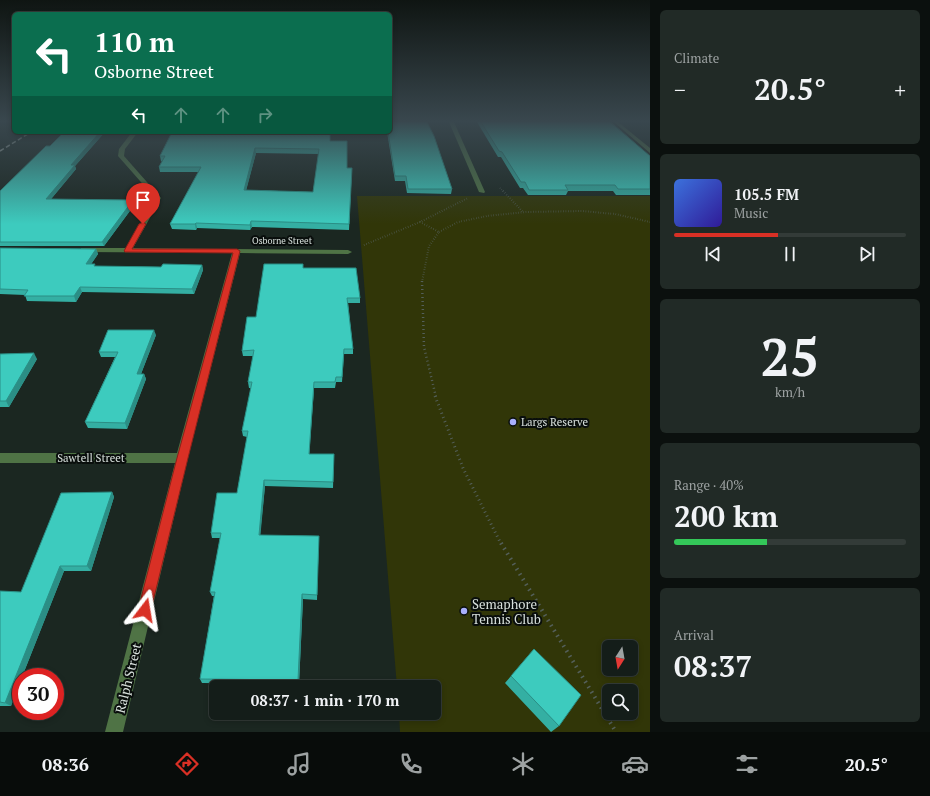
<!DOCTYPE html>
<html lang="en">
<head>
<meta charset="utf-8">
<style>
  body { margin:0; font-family:"PT Serif",serif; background:#212a26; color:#f1f3f6; height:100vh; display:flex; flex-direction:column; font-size:15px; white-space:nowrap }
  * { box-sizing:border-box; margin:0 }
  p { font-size:13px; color:#9da2a2 }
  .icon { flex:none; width:22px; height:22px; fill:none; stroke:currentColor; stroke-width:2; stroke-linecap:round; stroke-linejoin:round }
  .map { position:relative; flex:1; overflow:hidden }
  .side { display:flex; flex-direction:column; gap:10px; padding:10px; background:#0b100e; width:280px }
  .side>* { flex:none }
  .hud { position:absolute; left:12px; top:12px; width:380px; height:122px; border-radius:6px; box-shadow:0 2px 6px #0003,0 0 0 1px #333b38; background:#0b6e4f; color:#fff; overflow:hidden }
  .needle { width:26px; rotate:191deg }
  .fabs { position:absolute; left:602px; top:640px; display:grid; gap:8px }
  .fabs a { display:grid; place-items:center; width:36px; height:36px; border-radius:6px; background:#141d19; box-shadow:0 2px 6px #0003,0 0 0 1px #333b38; font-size:20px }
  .speed { position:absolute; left:12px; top:668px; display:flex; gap:8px; font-size:20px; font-weight:700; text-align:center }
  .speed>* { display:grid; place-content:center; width:52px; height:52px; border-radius:50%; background:#141d19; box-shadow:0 2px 6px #0003,0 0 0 1px #333b38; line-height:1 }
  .speed .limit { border:6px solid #d22; background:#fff; color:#111 }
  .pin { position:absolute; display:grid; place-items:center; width:34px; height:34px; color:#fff; margin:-41px -17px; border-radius:50% 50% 50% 0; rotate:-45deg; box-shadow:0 0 4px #0007 }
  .pin .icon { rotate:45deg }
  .me { position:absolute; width:44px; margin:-22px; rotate:14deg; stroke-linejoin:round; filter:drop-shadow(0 0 3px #0008) }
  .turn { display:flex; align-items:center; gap:14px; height:84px; padding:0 16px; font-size:18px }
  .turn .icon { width:52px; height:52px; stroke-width:2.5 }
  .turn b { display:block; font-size:28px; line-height:34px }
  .lanes { display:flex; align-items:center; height:38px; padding:0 16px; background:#0003; justify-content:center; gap:20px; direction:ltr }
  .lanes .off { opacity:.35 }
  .big { font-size:30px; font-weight:700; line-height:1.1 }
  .side .card { flex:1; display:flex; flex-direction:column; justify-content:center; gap:6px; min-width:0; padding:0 14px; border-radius:6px; background:#212a26 }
  .side .dial { align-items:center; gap:0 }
  .dial b { font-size:52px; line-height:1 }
  .song { display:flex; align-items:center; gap:12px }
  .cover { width:48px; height:48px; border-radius:6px; background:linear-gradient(135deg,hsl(220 70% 55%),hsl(250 70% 35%)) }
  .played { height:4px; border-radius:2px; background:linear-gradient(90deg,#d93025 45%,#333b38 45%) }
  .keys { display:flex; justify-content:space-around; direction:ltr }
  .heat { display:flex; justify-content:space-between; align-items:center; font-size:22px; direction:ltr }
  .charge { height:6px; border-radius:3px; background:linear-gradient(90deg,#34c759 40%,#333b38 0) }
  .trip { position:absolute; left:209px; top:680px; width:232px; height:40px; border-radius:6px; background:#141d19; box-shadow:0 2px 6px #0003,0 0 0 1px #333b38; font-weight:700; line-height:40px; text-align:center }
  .tab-bar { display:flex; height:64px; justify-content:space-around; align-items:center; background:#080c0a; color:#9da2a2 }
  .tab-bar .icon { width:28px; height:28px }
  .tab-bar .active { color:#d93025 }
  .tab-bar b { font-size:18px; color:#f1f3f6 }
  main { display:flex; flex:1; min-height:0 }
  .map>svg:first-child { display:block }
  .green { fill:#313608; fill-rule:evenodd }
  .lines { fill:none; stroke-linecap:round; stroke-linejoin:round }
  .path-far4 { stroke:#545f5a; stroke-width:1.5; stroke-dasharray:0.5 1.5; stroke-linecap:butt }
  .path-far3 { stroke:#545f5a; stroke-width:2; stroke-dasharray:0.5 2; stroke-linecap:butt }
  .path-far2 { stroke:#545f5a; stroke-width:2.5; stroke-dasharray:1 3; stroke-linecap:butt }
  .path-far1 { stroke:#545f5a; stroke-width:3; stroke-dasharray:1 3.5; stroke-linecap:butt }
  .path { stroke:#545f5a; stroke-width:4; stroke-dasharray:1.5 4.5; stroke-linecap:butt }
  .minor { fill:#4f7345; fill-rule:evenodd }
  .rail { stroke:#acb5b0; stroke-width:1.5; stroke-dasharray:4.5 2.5; stroke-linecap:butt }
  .wall { fill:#34afa3; fill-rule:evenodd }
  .shaded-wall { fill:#2b8e85 }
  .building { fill:#3dcbbe; stroke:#2b8e85; fill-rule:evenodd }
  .route { fill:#d93025; stroke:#8d1f18 }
  .poi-dot { fill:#a9b0fc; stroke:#090e0c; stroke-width:1.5 }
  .labels { text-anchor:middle; stroke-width:4; stroke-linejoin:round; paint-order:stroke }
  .far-street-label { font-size:9px; fill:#d8e0dc; stroke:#090e0c }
  .poi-label { font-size:11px; fill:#d8e0dc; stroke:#090e0c; text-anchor:start }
  .street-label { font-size:11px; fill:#d8e0dc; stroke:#090e0c }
  .near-poi-label { font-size:13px; fill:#d8e0dc; stroke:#090e0c; text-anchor:start }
  .near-street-label { font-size:13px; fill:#d8e0dc; stroke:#090e0c }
</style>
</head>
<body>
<main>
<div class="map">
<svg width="650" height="732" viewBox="0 0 650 732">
  <rect width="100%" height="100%" fill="#1b2721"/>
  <path class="green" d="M357,196H650V732H400L399,713H434V687H397ZM609,647H631V669H609ZM609,691H631V713H609Z"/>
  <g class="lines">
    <path class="path-far4" d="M500,188L504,192"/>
    <path class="path-far3" d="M503,191L523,212
      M420,222L439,232L429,246L422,282
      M439,232L458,222L487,216L526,212L582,211L615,214L650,222
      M364,245L420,222L468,198"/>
    <path class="path-far2" d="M422,281L424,347L436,397"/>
    <path class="path-far1" d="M435,396L463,468L501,544"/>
    <path class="path" d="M501,543L616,732"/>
    <path class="minor" d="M449,122H454L485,192L484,193L479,192Z
      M614,122H618L650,148V153Z
      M132,132H138L125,149L124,156L161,198L133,248L348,250L352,252L348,254L240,253L188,458L123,732H105L175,463H0V453H177L232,253L81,252V248H126L155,198L118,156L119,149Z"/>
    <path class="rail" d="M0,151L31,132"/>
  </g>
  <path class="wall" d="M477,122H613H611L650,156V195H616L613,191H568L566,195H528L523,188H520L501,157H498Z
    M64,132H105L75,166L76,169L51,199L135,204L104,246H0V191L50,146Z
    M387,132H390L452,189L451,194L407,193L405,181H395Z
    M330,141L347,168H352L349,230L252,227L250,230L197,228L196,230L172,229L170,224L199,172H160L159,167L162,161H161L160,156ZM256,153L319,154L313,192L246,190Z
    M0,248L96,249L98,254L91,264L95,266L161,267L202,265L203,270L194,294L82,292L76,302L27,301L25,295L0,294Z
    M303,264V268L360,298V303H348L353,349V354H344L342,382H336L335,388H314L309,454H334L333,488L265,486L260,535L319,536L317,600L303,599L299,684L202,683L200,679L214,596H212L210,592L220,538H212L211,533L237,493L247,437L243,436L242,431L251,388H249L248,382L253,356H243L242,351L256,317Z
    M156,335L141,374H144L146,379L127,429L88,428L85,422L115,357H101L99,352Z
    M0,354L37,359L9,407H0Z
    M112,492L114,497L91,571H64L22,677H21L11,706H0V591L21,592Z
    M534,649L559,726L551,732L505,683Z"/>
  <path class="shaded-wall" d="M100,132H105L75,166L76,169L47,204L46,199L71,165Z
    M255,148L256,153L245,195L244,190Z
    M133,200L135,204L104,246L102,242Z
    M251,221L252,227L250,230V225Z
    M196,223L197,228L196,230L195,224Z
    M96,249L98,254L88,269L86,264Z
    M202,265L203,270L194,294L192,289Z
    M80,287L82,292L76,302L74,296Z
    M154,330L156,335L139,379L137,374Z
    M34,353L37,359L9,407L6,401Z
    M144,374L146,379L127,429L125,423Z
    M314,382V388L309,459V454Z
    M264,480L265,486L260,540L259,535Z
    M112,492L114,497L91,571L87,566Z
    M60,566L64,571L22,677H21V679L11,706L5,703Z
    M302,594L303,599L299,684L298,680Z"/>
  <path class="building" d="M390,122H427L434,136L452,189H408L406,176H395L388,132H390Z
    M481,122H610L650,156V189H618L615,185H565L568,190H529L525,182H521L502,152L499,151Z
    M64,132H100L71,165H75L46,199L133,200L102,242H0V191L46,146H50Z
    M172,132H330V141H347V168H352L349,224L251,221L250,225L196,223L195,224H170L201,167H159L165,156H160ZM255,148L319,149L313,192L244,190Z
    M0,248L96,249L86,264H95L94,266L161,267L163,264L202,265L192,289L80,287L74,296H24L28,290L0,289Z
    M264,264H303V268H356L360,298H347L353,349H344L342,377H336L335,382H314L309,454H334L333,482L264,480L259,535L319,536L317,595L302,594L298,680L200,679L215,592H210L221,533H211L217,493H237L248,431H242L252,382H248L254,350L242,351L247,317H256Z
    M108,330H154L137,374H144L125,423L85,422L118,352H99Z
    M34,353L6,401H0V354Z
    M112,492L87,566H60L5,703L0,702V591L21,592L61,493Z
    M534,649L581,695L559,726L511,676Z"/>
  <linearGradient id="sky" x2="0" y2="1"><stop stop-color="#0f1512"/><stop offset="0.54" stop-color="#39474e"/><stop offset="1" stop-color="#39474e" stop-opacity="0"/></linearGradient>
  <rect width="650" height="224" fill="url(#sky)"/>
  <path class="route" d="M143,222L146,224L132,249H237L240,251L188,458L151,610L150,615L145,617L140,615L138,610L177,458L233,253L125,252L124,251L139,224Z"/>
  <g class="poi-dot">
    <circle cx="513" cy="422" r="4"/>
    <circle cx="464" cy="611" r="4"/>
  </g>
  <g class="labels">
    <g class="far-street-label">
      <text x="282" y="244">Osborne Street</text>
    </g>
    <g class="poi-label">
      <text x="521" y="426">Largs Reserve</text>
    </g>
    <g class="street-label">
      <text x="91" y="462">Sawtell Street</text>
    </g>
    <g class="near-poi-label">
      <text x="472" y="609">Semaphore<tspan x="472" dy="15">Tennis Club</tspan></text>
    </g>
    <g class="near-street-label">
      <text transform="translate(128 678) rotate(-76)" y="5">Ralph Street</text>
    </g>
  </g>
</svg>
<div class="fabs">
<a><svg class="needle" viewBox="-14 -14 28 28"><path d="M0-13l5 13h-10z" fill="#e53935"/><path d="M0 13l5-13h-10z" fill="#9da2a2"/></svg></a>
<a><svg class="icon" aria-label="search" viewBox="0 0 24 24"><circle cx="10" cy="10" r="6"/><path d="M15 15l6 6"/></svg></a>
</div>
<div class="speed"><div class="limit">30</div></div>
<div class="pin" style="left:143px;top:224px;background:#d93025"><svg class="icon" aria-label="arrive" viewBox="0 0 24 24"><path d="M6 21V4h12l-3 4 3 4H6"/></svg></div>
<svg class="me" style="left:145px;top:610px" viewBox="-20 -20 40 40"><path d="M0-17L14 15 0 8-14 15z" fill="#d93025" stroke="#fff" stroke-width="4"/></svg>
<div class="trip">08:37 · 1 min · 170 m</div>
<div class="hud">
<div class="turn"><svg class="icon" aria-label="left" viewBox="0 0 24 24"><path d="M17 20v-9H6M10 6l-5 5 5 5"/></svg><div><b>110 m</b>Osborne Street</div></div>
<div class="lanes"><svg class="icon" aria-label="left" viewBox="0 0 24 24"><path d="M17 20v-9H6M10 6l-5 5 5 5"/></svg><svg class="icon off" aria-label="ahead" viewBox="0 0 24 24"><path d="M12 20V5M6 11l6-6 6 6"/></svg><svg class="icon off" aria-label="ahead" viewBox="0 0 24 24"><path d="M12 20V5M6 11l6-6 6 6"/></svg><svg class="icon off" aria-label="right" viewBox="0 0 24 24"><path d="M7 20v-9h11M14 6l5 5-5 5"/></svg></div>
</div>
</div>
<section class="side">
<div class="card"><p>Climate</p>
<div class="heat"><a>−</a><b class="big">20.5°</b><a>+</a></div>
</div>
<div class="card">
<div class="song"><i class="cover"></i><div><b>105.5 FM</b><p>Music</p></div></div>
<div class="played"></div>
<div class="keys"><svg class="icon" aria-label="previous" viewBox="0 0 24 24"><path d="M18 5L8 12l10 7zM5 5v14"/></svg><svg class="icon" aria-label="pause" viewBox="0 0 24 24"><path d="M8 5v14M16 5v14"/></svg><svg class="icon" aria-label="next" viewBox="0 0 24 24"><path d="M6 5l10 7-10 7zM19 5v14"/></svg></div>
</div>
<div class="card dial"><b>25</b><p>km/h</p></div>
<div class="card"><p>Range · 40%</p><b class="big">200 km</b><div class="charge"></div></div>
<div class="card"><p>Arrival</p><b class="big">08:37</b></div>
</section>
</main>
<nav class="tab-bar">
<b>08:36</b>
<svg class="icon active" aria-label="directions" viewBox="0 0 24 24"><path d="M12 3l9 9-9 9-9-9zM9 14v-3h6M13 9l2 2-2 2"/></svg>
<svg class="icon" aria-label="music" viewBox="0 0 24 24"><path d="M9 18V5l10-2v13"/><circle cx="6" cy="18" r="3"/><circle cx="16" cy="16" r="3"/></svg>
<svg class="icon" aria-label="phone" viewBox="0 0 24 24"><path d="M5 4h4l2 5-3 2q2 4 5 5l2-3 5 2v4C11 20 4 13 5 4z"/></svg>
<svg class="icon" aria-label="climate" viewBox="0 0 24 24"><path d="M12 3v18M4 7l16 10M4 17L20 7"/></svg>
<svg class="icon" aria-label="car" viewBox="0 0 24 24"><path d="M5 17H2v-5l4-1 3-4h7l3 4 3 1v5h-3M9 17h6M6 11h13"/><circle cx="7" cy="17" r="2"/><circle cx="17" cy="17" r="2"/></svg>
<svg class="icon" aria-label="filters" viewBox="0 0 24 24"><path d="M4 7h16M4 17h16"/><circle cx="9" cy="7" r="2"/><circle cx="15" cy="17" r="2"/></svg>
<b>20.5°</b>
</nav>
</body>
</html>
